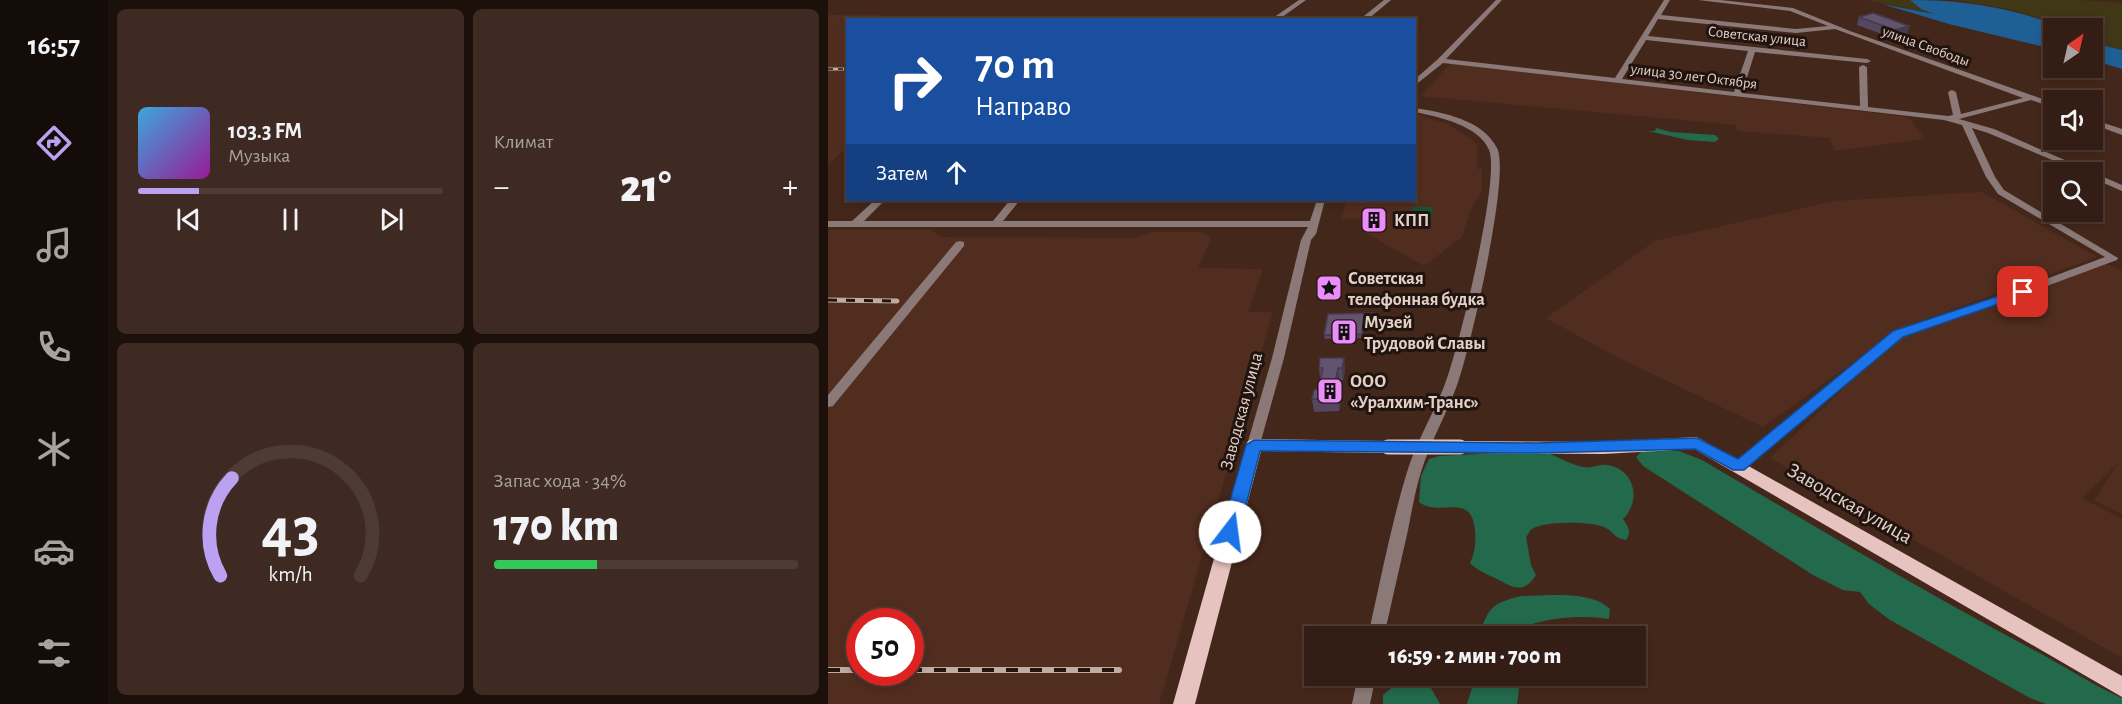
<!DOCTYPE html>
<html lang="ru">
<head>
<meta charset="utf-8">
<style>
  body { margin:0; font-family:"Alegreya Sans",sans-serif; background:#3e2a22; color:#f1f3f6; height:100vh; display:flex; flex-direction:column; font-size:22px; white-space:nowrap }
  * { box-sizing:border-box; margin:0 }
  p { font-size:20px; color:#a9a2a0 }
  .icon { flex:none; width:33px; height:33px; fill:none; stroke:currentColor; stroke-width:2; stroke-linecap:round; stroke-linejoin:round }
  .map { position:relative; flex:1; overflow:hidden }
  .side { display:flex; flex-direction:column; gap:9px; padding:9px; background:#1c100b; width:720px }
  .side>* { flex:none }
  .banner { position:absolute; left:18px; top:18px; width:570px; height:183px; border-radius:0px; box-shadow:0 3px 9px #0003,0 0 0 2px #4e3b34; background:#1a4fa0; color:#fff; overflow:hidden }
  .needle { width:39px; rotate:34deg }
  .tools { position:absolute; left:1215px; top:18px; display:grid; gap:12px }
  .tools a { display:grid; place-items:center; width:60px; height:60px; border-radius:0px; background:#331d14; box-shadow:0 3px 9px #0003,0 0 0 2px #4e3b34; font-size:30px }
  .speed { position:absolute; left:18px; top:608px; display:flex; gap:12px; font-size:30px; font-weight:700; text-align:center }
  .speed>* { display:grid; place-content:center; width:78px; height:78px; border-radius:50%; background:#331d14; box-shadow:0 3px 9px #0003,0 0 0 2px #4e3b34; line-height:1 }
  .speed .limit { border:9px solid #d22; background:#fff; color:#111 }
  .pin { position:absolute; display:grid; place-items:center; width:51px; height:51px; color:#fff; margin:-26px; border-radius:12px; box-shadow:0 3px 9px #0006 }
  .me { position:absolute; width:66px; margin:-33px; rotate:15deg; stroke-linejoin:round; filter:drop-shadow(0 0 4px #0008) }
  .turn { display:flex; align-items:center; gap:21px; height:126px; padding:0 30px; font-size:27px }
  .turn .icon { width:78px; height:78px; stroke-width:2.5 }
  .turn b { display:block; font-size:42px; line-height:51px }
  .then { display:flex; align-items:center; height:57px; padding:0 30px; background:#0003; gap:12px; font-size:22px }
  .big { font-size:45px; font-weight:800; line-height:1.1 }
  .side .widget { flex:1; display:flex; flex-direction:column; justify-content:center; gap:9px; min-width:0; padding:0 21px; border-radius:9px; background:#3e2a22 }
  .side .dial { align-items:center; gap:0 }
  .dial svg { height:156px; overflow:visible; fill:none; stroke:#4e3b34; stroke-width:7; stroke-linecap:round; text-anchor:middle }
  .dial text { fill:#f1f3f6; stroke:none }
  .song { display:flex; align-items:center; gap:18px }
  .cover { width:72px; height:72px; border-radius:9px; background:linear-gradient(135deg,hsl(200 70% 55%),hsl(300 70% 35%)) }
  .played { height:6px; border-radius:3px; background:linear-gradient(90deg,#bca0f2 20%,#4e3b34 20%) }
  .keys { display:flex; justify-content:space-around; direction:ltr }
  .heat { display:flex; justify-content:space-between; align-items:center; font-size:33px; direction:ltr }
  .charge { height:9px; border-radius:4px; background:linear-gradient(90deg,#34c759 34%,#4e3b34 0) }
  .side .tiles { flex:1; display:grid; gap:9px; grid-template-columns:repeat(2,1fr) }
  .trip { position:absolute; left:476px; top:626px; width:342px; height:60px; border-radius:0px; background:#331d14; box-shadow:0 3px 9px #0003,0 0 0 2px #4e3b34; font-weight:800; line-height:60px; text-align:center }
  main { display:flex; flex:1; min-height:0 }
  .tab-bar { display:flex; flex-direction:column; width:108px; justify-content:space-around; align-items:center; background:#140c08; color:#a9a2a0 }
  .tab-bar .icon { width:42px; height:42px }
  .tab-bar .on { color:#bca0f2 }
  .tab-bar b { font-size:27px; color:#f1f3f6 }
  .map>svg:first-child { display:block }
  .built { fill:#512d1f; fill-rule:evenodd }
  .green { fill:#1a5038 }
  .forest { fill:#23694b }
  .sand { fill:#3f3716 }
  .water { fill:#1e6096 }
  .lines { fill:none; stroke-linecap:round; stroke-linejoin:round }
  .minor { fill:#8a7977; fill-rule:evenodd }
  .major { fill:#e6c3be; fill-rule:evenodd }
  .rail-far2-casing { stroke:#c0aba2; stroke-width:3 }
  .rail-far1-casing { stroke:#c0aba2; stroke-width:5 }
  .rail-casing { stroke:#c0aba2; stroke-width:6 }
  .rail-far2 { stroke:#21140f; stroke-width:1.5; stroke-dasharray:5; stroke-linecap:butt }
  .rail-far1 { stroke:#21140f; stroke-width:3; stroke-dasharray:9; stroke-linecap:butt }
  .rail { stroke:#21140f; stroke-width:4; stroke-dasharray:12; stroke-linecap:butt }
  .major-bridge { stroke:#e6c3be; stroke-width:15 }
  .wall { fill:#54475f }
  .shaded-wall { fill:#453a4e }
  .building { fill:#62536f; stroke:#453a4e; stroke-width:1.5 }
  .route { fill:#1a73e8; stroke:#114b97; stroke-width:1.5 }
  .labels { text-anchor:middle; stroke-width:6; stroke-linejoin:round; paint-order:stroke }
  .far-street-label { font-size:15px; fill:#e3d0c8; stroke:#21140f }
  .poi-label { font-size:18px; font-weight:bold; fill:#e3d0c8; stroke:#21140f; text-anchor:start }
  .street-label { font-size:18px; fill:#e3d0c8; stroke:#21140f }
  .near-street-label { font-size:21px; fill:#e3d0c8; stroke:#21140f }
</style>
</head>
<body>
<main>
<nav class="tab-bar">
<b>16:57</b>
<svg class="icon on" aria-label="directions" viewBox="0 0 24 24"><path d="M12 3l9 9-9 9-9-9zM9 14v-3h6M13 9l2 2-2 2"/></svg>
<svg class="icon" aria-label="music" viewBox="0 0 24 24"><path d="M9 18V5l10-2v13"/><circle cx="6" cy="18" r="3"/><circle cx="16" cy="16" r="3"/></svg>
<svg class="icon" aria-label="phone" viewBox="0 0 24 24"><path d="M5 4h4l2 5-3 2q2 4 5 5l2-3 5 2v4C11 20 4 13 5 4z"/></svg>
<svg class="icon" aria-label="climate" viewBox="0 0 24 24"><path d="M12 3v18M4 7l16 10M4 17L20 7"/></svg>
<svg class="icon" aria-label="car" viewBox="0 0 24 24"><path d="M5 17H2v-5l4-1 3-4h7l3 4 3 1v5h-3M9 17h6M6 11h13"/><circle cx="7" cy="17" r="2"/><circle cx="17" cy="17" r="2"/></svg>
<svg class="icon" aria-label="filters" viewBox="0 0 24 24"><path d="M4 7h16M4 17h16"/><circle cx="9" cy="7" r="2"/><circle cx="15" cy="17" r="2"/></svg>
</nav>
<section class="side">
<div class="tiles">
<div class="widget">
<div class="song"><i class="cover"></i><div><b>103.3 FM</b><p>Музыка</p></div></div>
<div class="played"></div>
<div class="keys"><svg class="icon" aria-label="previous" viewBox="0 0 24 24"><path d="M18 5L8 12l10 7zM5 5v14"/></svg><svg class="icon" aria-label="pause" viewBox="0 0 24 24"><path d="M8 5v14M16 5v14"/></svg><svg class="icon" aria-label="next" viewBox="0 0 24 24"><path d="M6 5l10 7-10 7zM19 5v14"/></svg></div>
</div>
<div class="widget"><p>Климат</p>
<div class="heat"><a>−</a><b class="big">21°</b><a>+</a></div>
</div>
<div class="widget dial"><svg viewBox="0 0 100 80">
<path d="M14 69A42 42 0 1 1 86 69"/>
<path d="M14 69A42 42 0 0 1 20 19" stroke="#bca0f2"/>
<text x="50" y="56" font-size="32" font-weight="700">43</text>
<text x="50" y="72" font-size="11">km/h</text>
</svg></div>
<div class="widget"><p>Запас хода · 34%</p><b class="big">170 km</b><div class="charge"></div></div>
</div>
</section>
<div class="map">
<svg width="1294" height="704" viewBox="0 0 1294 704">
  <rect width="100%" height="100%" fill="#44271b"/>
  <path class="built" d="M50,14L60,17L53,19L20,20L19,37L16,40L20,41L19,148L0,164V15Z
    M623,63L1080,117L1097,139L1006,151L1002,138L909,131L908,125L593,96Z
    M587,114L620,124L642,138L649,145V169H654V192L644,206L634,237L596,266L538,233L540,228L544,226L545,223H542L543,218L514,219L518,200H586Z
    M1154,192L1269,257L1073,328L935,427L783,354L718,318L827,241L1007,201Z
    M0,230H103L115,237L308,238L324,232H374L383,238L370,268L435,269L420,312H445L331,704H0ZM32,621H82V672H32Z
    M1278,264L1294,271V514L1266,500L1290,463L1255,498L1294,519V658L942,458L1071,336Z"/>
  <path class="green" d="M584,207H605L602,228H581Z"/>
  <path class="forest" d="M828,128L843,132L887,135L891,139L887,142L860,140L820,131H827Z
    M715,451C728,456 742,464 755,467C763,469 771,464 779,465C805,468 815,499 795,519C800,526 804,532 798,540C786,538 787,533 778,528C765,521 716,521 704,529C701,531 700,535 698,537L703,565L708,575C695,596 683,586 667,578C658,574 649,570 642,563C647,553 648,542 647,530C643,491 613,518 591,502L593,476L601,459L611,456Z
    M814,451H851L874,460C983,524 1091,589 1202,648C1233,664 1262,684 1294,698V704H1218L1202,698L1062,620L1041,604L1032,592L1015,590L985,575L815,466L808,457Z
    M693,596C720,596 762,590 782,609L781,619C754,615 727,617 701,625L695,636H650C662,607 662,604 693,596Z
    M570,675H599L598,679L612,704H555V695L567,685Z
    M642,675H693L689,704H639L644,688Z"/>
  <path class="sand" d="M1038,0H1082L1093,9L1107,14Z
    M1125,0H1251L1294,3V50L1265,43L1264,28H1226L1225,33L1223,28L1228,25C1201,11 1155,4 1125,0Z"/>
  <path class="water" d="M1082,0C1122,0 1159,4 1198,15C1209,19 1219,20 1229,25L1223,28L1225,49L1121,24L1054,4L1106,14L1093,9Z
    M1265,43L1294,50V69L1265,60Z"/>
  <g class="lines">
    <path class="minor" d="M471,0H478L450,20H442Z
      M556,0H563L539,20H531Z
      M668,0H674L618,59L787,78L836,0H842L833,15L968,29L1000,26L962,11L870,0H892L965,8L1022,31L1226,103V108L1203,100L1131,119L1166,129L1294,185V191L1264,178V172H1253L1160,133L1144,128L1167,177L1176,190L1290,258L1289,260L1162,307L1074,336L916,469H906L904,466L906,463L1066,332L1154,303L1277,257L1170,194L1158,177L1134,125L1116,120L615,63L586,86V80L610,59ZM830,19L968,33L1007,29L1195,98L1133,114L1128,92L1124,90L1120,92L1125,115L1120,116L1040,107L1039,67L1035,65L1031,67L1032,106L914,93L927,52L1039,63L1043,61L1039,59L820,36ZM818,40L920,51L906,92L794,79Z
      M586,108C615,112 655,120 669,148C683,174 641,355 628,388C617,417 602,443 593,472C587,491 584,510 580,530C572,565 564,601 556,636H540C552,582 563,525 579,472C588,443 603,418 615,389C629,357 673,177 661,150C652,126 609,116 586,112Z
      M1264,119L1294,129V135L1264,124Z
      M47,200H57L36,221H165L182,200H192L175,221H482L489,200H497L488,234L483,240L456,358L431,448H421L419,445L444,358L473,240L480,227H0V221H24Z
      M132,241L136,242V246L5,406L0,407V395L128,242Z
      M530,675H548L542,704H524Z"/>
    <path class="major" d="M869,437L1294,676V697L866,449L775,454L632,453L626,451L624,447L626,443L632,441L775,442Z
      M426,439L560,441L566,443L568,447L566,451L560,453L433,451L367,704H345L418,445L420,441Z"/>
    <g class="rail-far2-casing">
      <path id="rail-far2" d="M0,69H20"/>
    </g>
    <g class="rail-far1-casing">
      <path id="rail-far1" d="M0,300L69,301"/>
    </g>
    <g class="rail-casing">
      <path id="rail" d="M0,670H32
        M82,670H291"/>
    </g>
    <use href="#rail-far2" class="rail-far2"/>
    <use href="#rail-far1" class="rail-far1"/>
    <use href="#rail" class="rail"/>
    <path class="major-bridge" d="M560,447H632"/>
  </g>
  <path class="wall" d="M1031,17L1081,26L1079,35L1065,38L1029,25Z
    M547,313L546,328H535L534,338L497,339L496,335Z
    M516,358L517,371L515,380H511L510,389H511L513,401L511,411L486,412L484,399L491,389L493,380H492L491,368Z"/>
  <path class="shaded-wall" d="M1081,26L1079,35L1065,38L1067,30Z
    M516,358L517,371L515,380L514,368Z
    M510,368L511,380L508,398L506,389Z
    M511,389L513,401L511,411L510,398Z"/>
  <path class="building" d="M1045,13L1081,26L1067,30L1031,17Z
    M547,313L546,324H535L534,334L496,335L500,314Z
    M492,358H516L514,368H510L506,389H511L510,398L484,399L486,390L491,389L495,368H491Z"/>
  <path class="route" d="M1195,288L1201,292L1199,294L1075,337L916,470H905L867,449L709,453L432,451L411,532L408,536L402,538L396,536L393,532L418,445L426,440L709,443L869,438L910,459L1065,331Z"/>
  <defs>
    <g id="building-square" transform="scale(1.35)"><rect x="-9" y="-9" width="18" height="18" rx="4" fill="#ec8cfb" stroke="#21140f"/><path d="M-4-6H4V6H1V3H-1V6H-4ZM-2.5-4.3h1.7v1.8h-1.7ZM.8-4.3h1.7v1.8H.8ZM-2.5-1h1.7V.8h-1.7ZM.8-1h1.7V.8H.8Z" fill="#111"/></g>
    <g id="sight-square" transform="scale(1.35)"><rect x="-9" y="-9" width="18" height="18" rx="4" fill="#ec8cfb" stroke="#21140f"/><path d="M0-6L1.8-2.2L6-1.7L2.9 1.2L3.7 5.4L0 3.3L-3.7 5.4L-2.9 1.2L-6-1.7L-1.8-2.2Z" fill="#111"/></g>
  </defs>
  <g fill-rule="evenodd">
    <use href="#building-square" x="546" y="220"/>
    <use href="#sight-square" x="501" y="288"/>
    <use href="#building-square" x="516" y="332"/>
    <use href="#building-square" x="502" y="391"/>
  </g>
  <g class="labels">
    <g class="far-street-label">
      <text transform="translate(929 36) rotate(6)" y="5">Советская улица</text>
      <text transform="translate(1098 46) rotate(20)" y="5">улица Свободы</text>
      <text transform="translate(866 76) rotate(7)" y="5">улица 30 лет Октября</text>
    </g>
    <g class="poi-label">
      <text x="566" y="226">КПП</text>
      <text x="520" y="284">Советская<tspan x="520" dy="21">телефонная будка</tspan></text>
      <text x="536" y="328">Музей<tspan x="536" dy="21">Трудовой Славы</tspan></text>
      <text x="522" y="387">ООО<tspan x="522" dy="21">«Уралхим-Транс»</tspan></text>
    </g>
    <g class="street-label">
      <text transform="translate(413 411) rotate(-75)" y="6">Заводская улица</text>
    </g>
    <g class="near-street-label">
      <text transform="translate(1022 503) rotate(30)" y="7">Заводская улица</text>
    </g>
  </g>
</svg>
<div class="tools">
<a><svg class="needle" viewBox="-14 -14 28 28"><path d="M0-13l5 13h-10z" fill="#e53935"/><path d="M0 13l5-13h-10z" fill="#a9a2a0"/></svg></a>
<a><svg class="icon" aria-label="sound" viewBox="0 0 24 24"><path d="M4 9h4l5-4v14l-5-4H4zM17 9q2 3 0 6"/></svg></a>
<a><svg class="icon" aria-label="search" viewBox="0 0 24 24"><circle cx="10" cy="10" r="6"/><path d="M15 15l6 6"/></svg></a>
</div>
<div class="speed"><div class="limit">50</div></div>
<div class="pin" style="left:1195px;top:292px;background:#d93025"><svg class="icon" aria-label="arrive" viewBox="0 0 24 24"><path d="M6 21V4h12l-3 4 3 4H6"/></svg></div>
<svg class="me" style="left:402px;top:532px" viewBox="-20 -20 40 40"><circle r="19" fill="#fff"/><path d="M0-13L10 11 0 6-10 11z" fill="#1a73e8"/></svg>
<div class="trip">16:59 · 2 мин · 700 m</div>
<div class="banner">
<div class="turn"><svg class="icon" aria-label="right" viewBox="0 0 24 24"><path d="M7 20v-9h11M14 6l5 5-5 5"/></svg><div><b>70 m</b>Направо</div></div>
<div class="then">Затем<svg class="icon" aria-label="ahead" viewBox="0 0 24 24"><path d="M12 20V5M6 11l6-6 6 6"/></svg></div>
</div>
</div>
</main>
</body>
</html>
